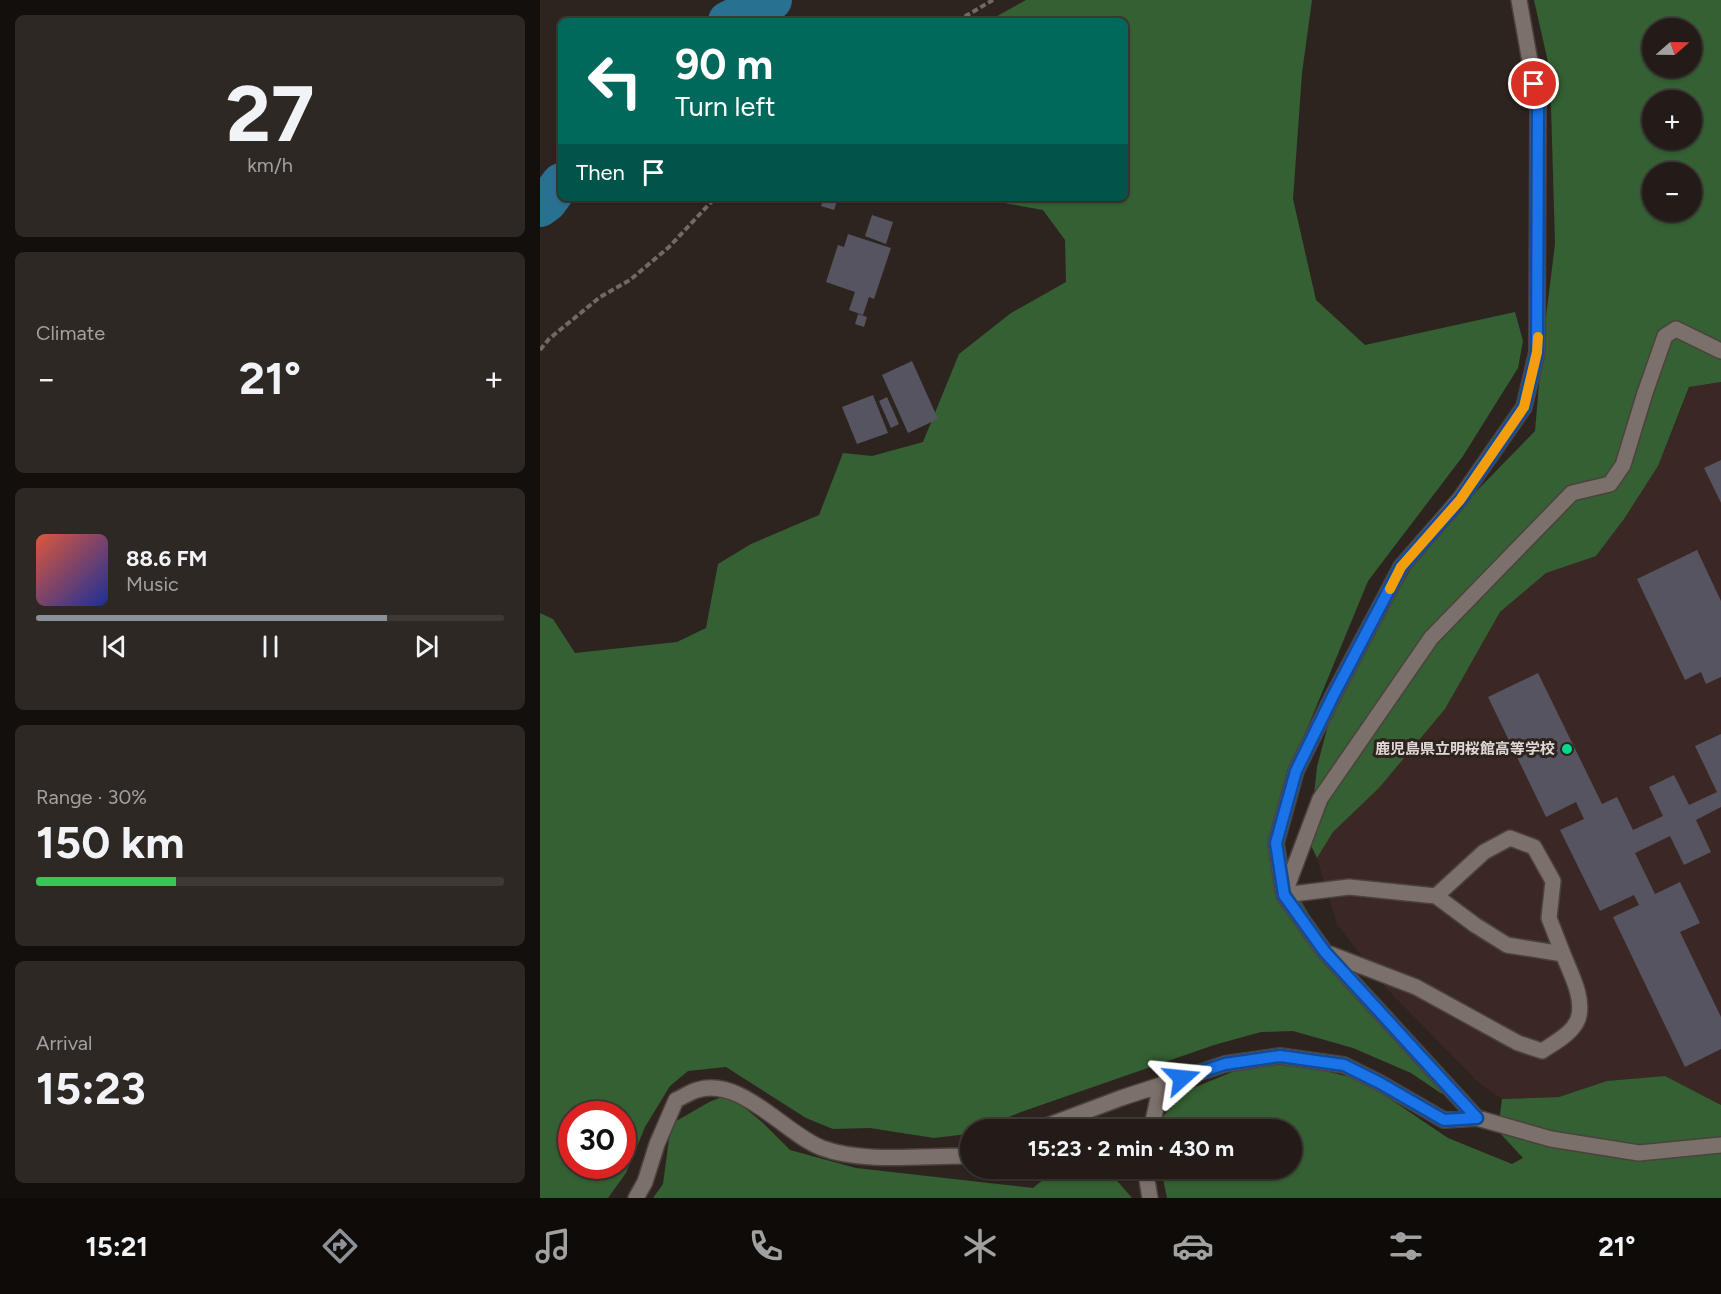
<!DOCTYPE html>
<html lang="en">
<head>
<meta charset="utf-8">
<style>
  body { margin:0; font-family:Figtree,"Noto Sans JP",sans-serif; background:#2e2824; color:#f1f3f6; height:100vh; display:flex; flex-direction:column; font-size:22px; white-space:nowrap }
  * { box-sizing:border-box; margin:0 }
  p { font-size:20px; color:#a2a1a1 }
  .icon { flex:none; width:33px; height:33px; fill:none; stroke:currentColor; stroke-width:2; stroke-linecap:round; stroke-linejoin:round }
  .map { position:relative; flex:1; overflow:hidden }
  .drawer { display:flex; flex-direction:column; gap:15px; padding:15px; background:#130f0d; width:540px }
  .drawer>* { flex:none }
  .hud { position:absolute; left:18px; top:18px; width:570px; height:183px; border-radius:9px; box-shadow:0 2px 4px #0004,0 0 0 2px #3f3936; background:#00695c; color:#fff; overflow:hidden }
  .needle { width:39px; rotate:70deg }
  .fabs { position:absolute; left:1102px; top:18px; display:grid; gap:12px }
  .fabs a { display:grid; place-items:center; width:60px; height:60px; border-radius:50%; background:#221b17; box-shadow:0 2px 4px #0004,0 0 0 2px #3f3936; font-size:30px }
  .speed { position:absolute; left:18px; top:1101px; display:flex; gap:12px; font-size:30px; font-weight:700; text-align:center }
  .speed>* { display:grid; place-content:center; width:78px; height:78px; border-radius:50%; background:#221b17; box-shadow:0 2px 4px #0004,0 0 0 2px #3f3936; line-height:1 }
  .speed .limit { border:9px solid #d22; background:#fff; color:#111 }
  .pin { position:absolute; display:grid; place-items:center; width:51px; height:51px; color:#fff; margin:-26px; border:3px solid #fff; border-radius:50%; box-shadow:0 2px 6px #0007 }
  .me { position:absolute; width:66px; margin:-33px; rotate:72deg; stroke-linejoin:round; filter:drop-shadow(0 0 4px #0008) }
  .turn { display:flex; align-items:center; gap:21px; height:126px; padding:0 18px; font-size:27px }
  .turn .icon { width:78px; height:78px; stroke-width:2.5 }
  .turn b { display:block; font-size:42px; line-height:51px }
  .then { display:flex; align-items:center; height:57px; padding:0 18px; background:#0003; gap:12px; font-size:22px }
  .big { font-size:45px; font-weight:700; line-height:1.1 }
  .drawer .tile { flex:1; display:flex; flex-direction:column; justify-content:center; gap:9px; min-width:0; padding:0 21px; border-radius:9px; background:#2e2824 }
  .drawer .dial { align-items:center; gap:0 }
  .dial b { font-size:78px; line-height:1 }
  .song { display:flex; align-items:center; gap:18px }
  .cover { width:72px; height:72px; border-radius:9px; background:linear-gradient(135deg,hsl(10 70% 55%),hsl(230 70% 35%)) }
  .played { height:6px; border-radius:3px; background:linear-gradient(90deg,#8c9099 75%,#3f3936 75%) }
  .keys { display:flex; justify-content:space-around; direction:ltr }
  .heat { display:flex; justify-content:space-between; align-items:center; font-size:33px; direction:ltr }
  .charge { height:9px; border-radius:4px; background:linear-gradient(90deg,#34c759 30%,#3f3936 0) }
  .trip { position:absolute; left:420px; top:1119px; width:342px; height:60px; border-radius:30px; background:#221b17; box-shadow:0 2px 4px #0004,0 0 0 2px #3f3936; font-weight:700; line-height:60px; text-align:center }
  .menu { display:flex; height:96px; justify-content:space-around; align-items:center; background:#0e0b09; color:#a2a1a1 }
  .menu .icon { width:42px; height:42px }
  .menu .active { color:#8c9099 }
  .menu b { font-size:27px; color:#f1f3f6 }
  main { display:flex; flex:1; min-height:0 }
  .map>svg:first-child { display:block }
  .education { fill:#3b2824 }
  .forest { fill:#346033; fill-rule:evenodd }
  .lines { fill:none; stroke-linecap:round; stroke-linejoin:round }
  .river { stroke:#297191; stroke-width:40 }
  .building { fill:#555460 }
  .minor-casing { stroke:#4b423e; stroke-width:18 }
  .path { stroke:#726965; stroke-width:4; stroke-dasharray:6 3; stroke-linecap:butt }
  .minor { stroke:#7c706a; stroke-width:15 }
  .route-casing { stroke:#114b97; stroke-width:15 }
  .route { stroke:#1a73e8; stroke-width:10 }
  .slow { stroke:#f59e0b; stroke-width:10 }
  .poi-dot { fill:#00d98c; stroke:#2e241f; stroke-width:2 }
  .labels { text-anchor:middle; stroke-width:6; stroke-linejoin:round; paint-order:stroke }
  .poi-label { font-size:15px; font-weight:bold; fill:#e0d9d6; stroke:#2e241f; text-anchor:end }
</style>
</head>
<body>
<main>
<section class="drawer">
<div class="tile dial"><b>27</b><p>km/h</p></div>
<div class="tile"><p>Climate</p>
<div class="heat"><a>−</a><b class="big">21°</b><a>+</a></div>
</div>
<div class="tile">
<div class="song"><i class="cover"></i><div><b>88.6 FM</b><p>Music</p></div></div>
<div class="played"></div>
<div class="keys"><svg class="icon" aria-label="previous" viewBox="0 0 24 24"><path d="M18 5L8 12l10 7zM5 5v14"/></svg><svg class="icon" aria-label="pause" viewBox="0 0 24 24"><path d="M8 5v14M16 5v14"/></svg><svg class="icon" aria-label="next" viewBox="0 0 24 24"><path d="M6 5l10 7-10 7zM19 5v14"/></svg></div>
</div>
<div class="tile"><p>Range · 30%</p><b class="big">150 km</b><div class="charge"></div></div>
<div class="tile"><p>Arrival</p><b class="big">15:23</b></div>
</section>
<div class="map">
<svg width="1181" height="1198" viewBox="0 0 1181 1198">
  <rect width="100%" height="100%" fill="#2e241f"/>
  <path class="education" d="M1181,382V1105L1125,1076L1067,1081L1019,1097L962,1099L938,1082L846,988L797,924L777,858L793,832L839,788L905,709L960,612L1006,573L1057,555L1084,519L1118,466L1150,387Z"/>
  <path class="forest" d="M486,0H772L762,73L753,199L776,300L825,345L975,312L983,341L978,368L923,456L828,581L753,763L741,831L748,879L770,916L838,1014L900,1082L902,1094L871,1073L813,1048L753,1031L721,1032L674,1045L481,1112L439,1129L430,1130V1133L428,1134L394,1138L330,1128L293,1129L266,1118L186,1067L148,1071L130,1086L105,1127L86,1173L68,1198H0V613L13,619L35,653L137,642L166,628L178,564L211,544L279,515L303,453L332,456L383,442L419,354L471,313L526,282L525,240L503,210L435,198H585V21H448ZM32,1114H82V1166H32Z
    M994,0H1181V382L1149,387L1118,466L1084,519L1056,556L1006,573L960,612L905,709L839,788L793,832L777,858L769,841L777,767L788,725L819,659L885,544L995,431L1002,349L1015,244L1010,71ZM1113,28H1152V68H1113ZM1113,100H1152V140H1113ZM1113,172H1152V212H1113Z
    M745,1061L822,1080L908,1138L972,1164L983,1158L958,1131L962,1099L1019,1097L1067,1081L1125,1076L1181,1105V1198H627L621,1169L752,1168V1130H617L616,1124L648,1090L702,1068Z
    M189,1095L222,1122L250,1150L316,1168L493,1188L516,1169H567L592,1198H113L123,1184L131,1124L171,1101Z"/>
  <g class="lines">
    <path class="river" d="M188,21L232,0
      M0,207L7,202L21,183"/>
  </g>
  <path class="building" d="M284,198H298L294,210L281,206Z
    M332,215L353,222L346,244L325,236Z
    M308,234L351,248L334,299L329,297L323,315L309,310L315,292L286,282L298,245L304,247Z
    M318,314L327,317L324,327L315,324Z
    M372,361L398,419L368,433L342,375Z
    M333,395L348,433L317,444L302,407Z
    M347,397L359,424L351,428L339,401Z
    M1181,460V503L1164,468Z
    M1157,550L1181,601V677L1166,684L1161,672L1145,680L1097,579Z
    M998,673L1062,804L1077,797L1093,830L1123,816L1109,787L1134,775L1149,805L1177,792L1155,746L1181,734V807L1156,820L1171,852L1144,865L1130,836L1095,853L1115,894L1140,882L1160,923L1140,932L1181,1017V1049L1145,1067L1073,917L1099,905L1094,895L1060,911L1020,830L1044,819L1036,802L1006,817L948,697Z"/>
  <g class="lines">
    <g class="minor-casing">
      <path id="minor" d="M745,892L780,799L891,638L1032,493L1070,484L1083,465L1105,393L1125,336L1136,329L1181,351
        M744,895L809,887L896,896L944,852L970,838L994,847L1013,881L1009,918L1023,954L967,945L935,925L896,896
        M790,954L876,987L978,1043L1002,1051C1014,1043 1033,1033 1038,1019C1045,999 1030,972 1023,954
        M937,1118L785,952L744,895L736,843L756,771L793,696L861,567L920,499L984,407L997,352L998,106L979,0
        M496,1130L581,1098L685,1064L740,1056L804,1065L840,1083L904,1120L937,1118L1011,1139L1099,1153L1181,1145
        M611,1130L621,1085
        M605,1168L610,1198
        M96,1198L105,1182L117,1144L136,1100C143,1097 150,1092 157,1090C201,1076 245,1134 282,1148C322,1163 380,1156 423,1156L430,1153"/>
    </g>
    <path class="path" d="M417,21L453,0
      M0,350L9,339L60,297L90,280L129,247L175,198"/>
    <use href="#minor" class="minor"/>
  </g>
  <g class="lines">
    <g class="route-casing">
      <path id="route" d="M642,1078L685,1064L740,1056L804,1065L840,1083L904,1120L937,1118L785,952L744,895L736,843L756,771L793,696L861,567L920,500L984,407L997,352L998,106L994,84"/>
    </g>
    <use href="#route" class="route"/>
    <path class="slow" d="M850,589L861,567L920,500L984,407L997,352L998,337"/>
  </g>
  <circle class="poi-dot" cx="1027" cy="749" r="6"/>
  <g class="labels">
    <g class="poi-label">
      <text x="1015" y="754">鹿児島県立明桜館高等学校</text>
    </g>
  </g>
</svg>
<div class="fabs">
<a><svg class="needle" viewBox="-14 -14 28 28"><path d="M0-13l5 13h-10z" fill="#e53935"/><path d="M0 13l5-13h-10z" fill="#a2a1a1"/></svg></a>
<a>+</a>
<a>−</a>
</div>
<div class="speed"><div class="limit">30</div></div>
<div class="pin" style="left:994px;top:84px;background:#d93025"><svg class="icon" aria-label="arrive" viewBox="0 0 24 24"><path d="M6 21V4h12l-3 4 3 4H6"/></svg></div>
<svg class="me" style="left:642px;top:1078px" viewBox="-20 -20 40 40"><path d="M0-17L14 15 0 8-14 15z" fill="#1a73e8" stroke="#fff" stroke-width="4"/></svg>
<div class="trip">15:23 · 2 min · 430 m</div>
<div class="hud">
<div class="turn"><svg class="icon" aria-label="left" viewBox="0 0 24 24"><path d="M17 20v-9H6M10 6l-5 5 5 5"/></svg><div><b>90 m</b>Turn left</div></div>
<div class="then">Then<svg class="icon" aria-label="arrive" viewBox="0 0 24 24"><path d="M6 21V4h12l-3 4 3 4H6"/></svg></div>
</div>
</div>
</main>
<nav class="menu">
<b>15:21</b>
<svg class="icon active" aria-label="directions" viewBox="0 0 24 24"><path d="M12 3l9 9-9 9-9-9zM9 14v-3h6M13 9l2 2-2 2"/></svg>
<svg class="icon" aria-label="music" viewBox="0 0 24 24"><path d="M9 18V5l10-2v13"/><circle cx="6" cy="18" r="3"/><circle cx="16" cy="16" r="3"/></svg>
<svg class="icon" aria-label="phone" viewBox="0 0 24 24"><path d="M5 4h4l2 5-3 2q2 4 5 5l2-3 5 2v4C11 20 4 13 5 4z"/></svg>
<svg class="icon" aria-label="climate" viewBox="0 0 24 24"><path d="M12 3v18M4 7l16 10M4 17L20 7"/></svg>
<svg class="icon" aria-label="car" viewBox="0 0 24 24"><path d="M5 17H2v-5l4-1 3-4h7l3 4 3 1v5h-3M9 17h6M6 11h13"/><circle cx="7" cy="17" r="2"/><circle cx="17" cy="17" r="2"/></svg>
<svg class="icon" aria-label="filters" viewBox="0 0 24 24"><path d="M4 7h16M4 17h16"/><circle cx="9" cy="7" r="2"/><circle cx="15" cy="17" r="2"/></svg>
<b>21°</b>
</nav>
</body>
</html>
